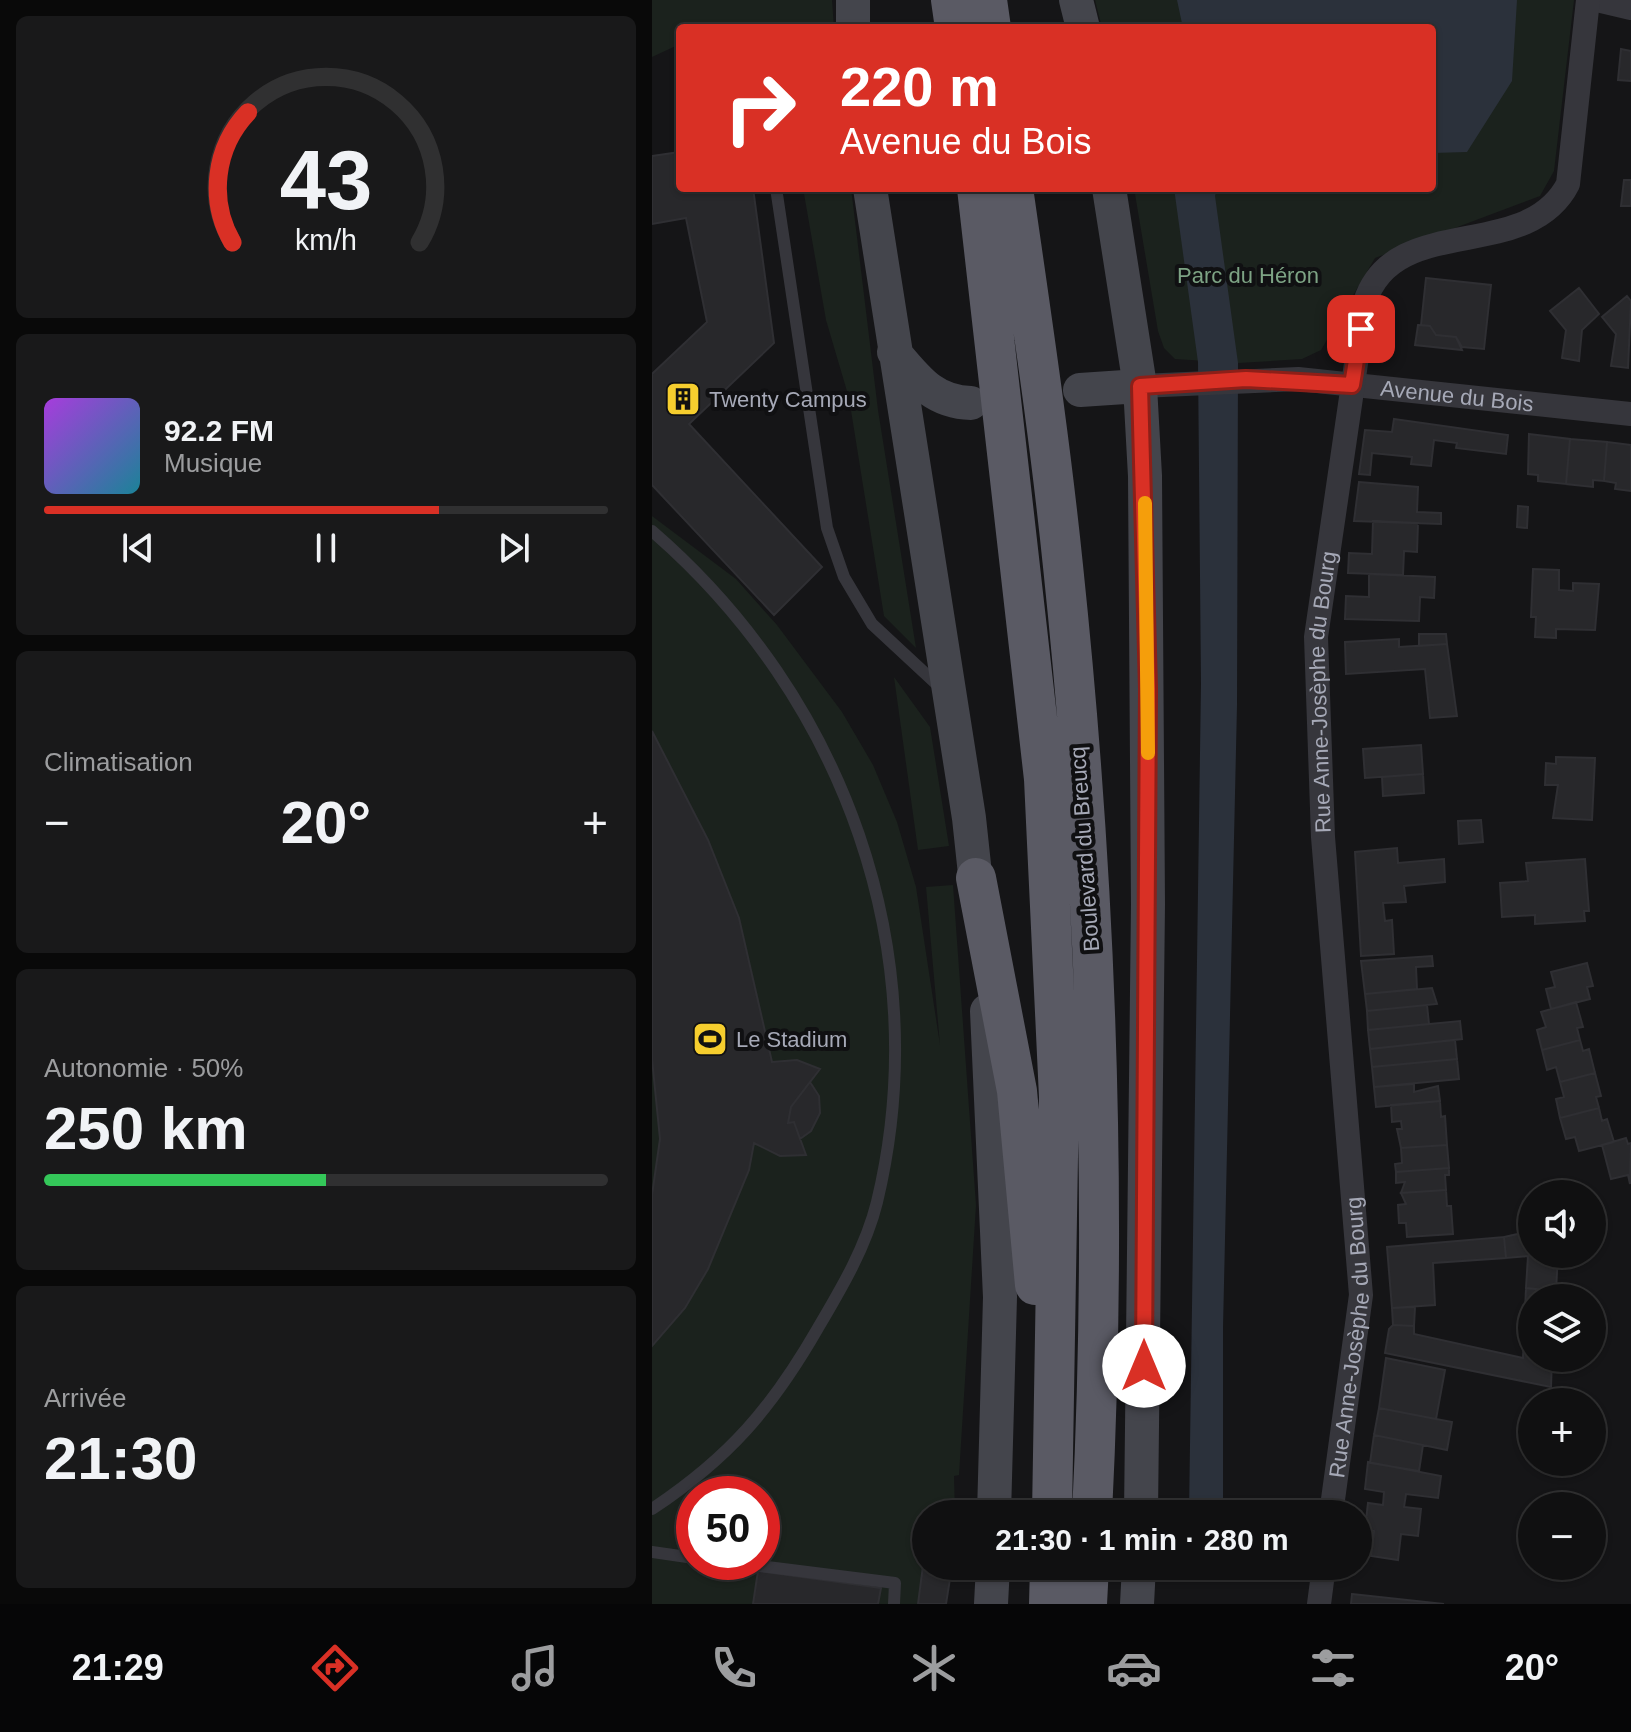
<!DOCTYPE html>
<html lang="fr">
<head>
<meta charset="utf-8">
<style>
  body { margin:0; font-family:Arial,sans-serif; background:#19191a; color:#f1f3f6; height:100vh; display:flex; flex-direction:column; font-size:30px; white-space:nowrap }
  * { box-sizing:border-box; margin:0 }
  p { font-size:26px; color:#9c9d9f }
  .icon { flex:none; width:44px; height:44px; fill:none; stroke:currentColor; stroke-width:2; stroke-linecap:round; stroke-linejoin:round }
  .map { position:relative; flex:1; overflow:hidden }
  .panel { display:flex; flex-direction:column; gap:16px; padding:16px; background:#090909; width:652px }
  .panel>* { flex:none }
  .guide { position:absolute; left:24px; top:24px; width:760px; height:168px; border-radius:8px; box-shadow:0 2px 6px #0004,0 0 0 2px #303031; background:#d93025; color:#fff; overflow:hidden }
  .fabs { position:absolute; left:866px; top:1180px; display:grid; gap:16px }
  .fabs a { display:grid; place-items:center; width:88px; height:88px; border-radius:50%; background:#101011; box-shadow:0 2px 6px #0004,0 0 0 2px #303031; font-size:40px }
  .speed { position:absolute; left:24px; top:1476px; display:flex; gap:16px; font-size:40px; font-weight:700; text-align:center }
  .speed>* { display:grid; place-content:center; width:104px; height:104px; border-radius:50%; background:#101011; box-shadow:0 2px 6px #0004,0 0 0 2px #303031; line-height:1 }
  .speed .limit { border:12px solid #d22; background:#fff; color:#111 }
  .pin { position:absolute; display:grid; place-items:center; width:68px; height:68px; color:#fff; margin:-34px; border-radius:16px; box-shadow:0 4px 12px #0006 }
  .me { position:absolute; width:88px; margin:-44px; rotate:0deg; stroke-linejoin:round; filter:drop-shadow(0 0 6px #0008) }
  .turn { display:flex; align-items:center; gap:28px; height:168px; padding:0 32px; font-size:36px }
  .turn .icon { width:104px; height:104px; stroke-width:2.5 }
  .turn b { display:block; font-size:56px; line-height:68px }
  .big { font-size:60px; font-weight:700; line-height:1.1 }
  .panel .tile { flex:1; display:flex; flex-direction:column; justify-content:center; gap:12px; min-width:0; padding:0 28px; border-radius:12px; background:#19191a }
  .panel .dial { align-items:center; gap:0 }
  .dial svg { height:208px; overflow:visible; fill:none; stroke:#303031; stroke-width:7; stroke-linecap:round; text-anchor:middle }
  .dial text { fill:#f1f3f6; stroke:none }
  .song { display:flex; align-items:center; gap:24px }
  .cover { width:96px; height:96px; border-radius:12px; background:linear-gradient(135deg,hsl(280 70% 55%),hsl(190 70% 35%)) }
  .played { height:8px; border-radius:4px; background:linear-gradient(90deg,#d93025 70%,#303031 70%) }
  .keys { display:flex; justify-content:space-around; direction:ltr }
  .heat { display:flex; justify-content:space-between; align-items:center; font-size:44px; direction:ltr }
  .charge { height:12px; border-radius:6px; background:linear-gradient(90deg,#34c759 50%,#303031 0) }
  .trip { position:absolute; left:260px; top:1500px; width:460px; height:80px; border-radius:40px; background:#101011; box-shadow:0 2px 6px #0004,0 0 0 2px #303031; font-weight:700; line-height:80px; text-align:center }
  .dock { display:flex; height:128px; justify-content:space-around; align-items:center; background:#060607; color:#9c9d9f }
  .dock .icon { width:56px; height:56px }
  .dock .selected { color:#d93025 }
  .dock b { font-size:36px; color:#f1f3f6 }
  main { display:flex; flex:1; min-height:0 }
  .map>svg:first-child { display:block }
  .green { fill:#1b221d; fill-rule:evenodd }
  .water { fill:#2b313b }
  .building { fill:#28282b; stroke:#2f2f33; stroke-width:2 }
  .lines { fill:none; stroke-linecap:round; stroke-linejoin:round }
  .service { stroke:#36363c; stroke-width:12 }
  .minor { stroke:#36363c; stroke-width:24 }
  .secondary { stroke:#44454c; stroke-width:34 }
  .trunk { stroke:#5a5a64; stroke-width:40 }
  .route-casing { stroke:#8d1f18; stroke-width:20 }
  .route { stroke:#d93025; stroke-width:14 }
  .slow { stroke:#f59e0b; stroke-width:14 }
  .labels { text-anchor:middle; stroke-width:8; stroke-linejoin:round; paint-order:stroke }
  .park-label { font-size:22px; fill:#7da384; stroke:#101012 }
  .street-label { font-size:22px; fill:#a6a9b7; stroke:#101012 }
  .poi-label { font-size:22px; fill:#a6a9b7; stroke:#101012; text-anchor:start }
</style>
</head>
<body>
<main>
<section class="panel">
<div class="tile dial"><svg viewBox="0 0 100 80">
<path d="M14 69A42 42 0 1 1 86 69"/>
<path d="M14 69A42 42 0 0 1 20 19" stroke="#d93025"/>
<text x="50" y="56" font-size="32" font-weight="700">43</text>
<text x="50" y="72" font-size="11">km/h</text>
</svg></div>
<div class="tile">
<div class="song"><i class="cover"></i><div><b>92.2 FM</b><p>Musique</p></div></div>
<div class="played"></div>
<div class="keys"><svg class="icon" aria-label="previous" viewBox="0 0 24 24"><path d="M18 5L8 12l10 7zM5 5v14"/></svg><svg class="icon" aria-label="pause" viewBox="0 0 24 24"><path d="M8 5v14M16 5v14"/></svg><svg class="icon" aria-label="next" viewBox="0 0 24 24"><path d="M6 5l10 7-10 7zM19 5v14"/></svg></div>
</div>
<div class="tile"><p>Climatisation</p>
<div class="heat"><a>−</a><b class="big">20°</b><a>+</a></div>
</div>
<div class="tile"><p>Autonomie · 50%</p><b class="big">250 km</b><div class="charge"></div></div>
<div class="tile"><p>Arrivée</p><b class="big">21:30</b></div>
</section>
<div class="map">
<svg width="979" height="1604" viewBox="0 0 979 1604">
  <rect width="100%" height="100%" fill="#151517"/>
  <path class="green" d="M0,0H180L182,28H28V44L0,57Z
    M443,0H922L902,171L888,196L723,258L669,350L650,359L586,363L523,359L512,348L506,331L482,188H780V28H450Z
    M151,188H199L226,410L264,648L232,616L197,398L174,320Z
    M0,516L84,579L125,625L190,712L221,765L245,822L264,887L288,1045L274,887L301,885L324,1205L307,1475L302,1476L303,1514H274V1566H300L294,1604H0ZM42,1494H110V1562H42Z
    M242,677L278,727L297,846L266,850Z"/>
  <path class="water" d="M525,0H865L860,81L815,152L780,153V28H531Z
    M522,188H565L563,196L586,363L585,705L571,1328V1514H537L549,684L546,362Z"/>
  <path class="building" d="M969,49L979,51V81L966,80Z
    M28,152V188H101L122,343L37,424L170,567L122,615L0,485V374L55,322L34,218L0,224V156Z
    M972,180H979V206H969Z
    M774,278L839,285L832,349L810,347L804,337L784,335L778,326L769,325Z
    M927,288L947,314L930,330L927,361L910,358L914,330L898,311Z
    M975,296L979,301L976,368L959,366L964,334L950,317Z
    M766,325L778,326L784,335L804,337L810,350L763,345Z
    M742,419L856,435L854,454L804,448L805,443L782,440L779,466L759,464L760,457L720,453L718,475L707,474L713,430L740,432Z
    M877,434L918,439L914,484L886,481V475L876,474Z
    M918,439L955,442L952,481L941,480V487L914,484Z
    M955,442L979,445V491L963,489L964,483L952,481Z
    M707,482L766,487L765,512L789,513V524L702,521Z
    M866,506L876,507L875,528L865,527Z
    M721,521L766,523L765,552L752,551L751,575L696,573L697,553L720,554Z
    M881,569L907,570V590L921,591V583L947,584L943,630L904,629V638L883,637L884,617H879Z
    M717,574L783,577L782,598L768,597L767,621L693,619L694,596L717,597Z
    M767,634H794L795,644L767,646Z
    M747,639V647L795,644L805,716L778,718L773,669L694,674L693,642Z
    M0,731L56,840L87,918L120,1062L145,1060L168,1069L139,1107L136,1123L142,1122L154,1155L128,1156L102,1143L97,1170L56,1269L33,1308L0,1346V1195L8,1139L0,1059Z
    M769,745L771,774L713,778L711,749Z
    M904,757L943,758L940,820L901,818L906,785H893L894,763L904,764Z
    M771,774L772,793L731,796L730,777Z
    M829,820L831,842L807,844L806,821Z
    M745,848L746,863L792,859L793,882L752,886L754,902L731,903L733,921L740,920L742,954L709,956L703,852Z
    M933,859L937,911H932L933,921L883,924V915L850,917L848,883L876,881L874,863Z
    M780,956L781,966L764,967L765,989L713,994L709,961Z
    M935,963L941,986L935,987L938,999L899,1009L894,989L903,987L899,972Z
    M780,988L785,1004L715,1011L713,994Z
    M924,1002L931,1027L925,1028L928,1040L890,1050L885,1030L894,1027L889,1012Z
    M775,1005L777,1024L716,1030L715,1011Z
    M808,1021L810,1039L718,1049L716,1030Z
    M803,1040L805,1059L720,1067L718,1049Z
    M928,1040L931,1051L937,1049L943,1073L908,1082L904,1067L895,1070L890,1050Z
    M805,1059L807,1079L722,1087L720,1067Z
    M943,1073L949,1096L944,1097L947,1108L908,1118L904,1099L912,1097L908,1082Z
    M158,1082L167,1096L168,1113L159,1131L148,1139L142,1122L136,1123L139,1107Z
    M762,1084V1092L786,1086L788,1101L724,1107L722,1087Z
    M788,1101L789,1117L793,1116L795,1145L749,1148L745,1129H750L749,1121L740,1122L739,1105Z
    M947,1108L950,1121L955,1119L962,1142L927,1151L923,1137L914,1139L908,1118Z
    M974,1138L976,1144L979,1143L978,1184L976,1175L959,1179L950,1145Z
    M795,1145L797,1168L744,1172L743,1164L750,1163L749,1148Z
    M797,1168V1175H793L794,1190L749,1193L753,1182L744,1183V1172Z
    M794,1190L795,1206H799L801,1234L755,1237L754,1223H747L746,1205L754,1204L749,1193Z
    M879,1231L880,1254H906L904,1291L874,1288L876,1256L854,1258L852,1237Z
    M852,1237L854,1258L781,1263L783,1305L740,1308L735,1247Z
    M874,1288L904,1291L903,1298H880V1358H900L899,1387L733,1353L737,1329L741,1325L762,1326V1334L871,1358Z
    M763,1307L762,1326L741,1325L740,1308Z
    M734,1358L793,1370L784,1419L727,1408Z
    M727,1408L800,1422L795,1450L722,1435Z
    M722,1435L771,1445L767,1471L718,1463Z
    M716,1462L789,1476L786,1498L754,1494L752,1507L769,1509L766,1536L749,1534L746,1560L719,1556L722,1531L713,1529L716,1503L731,1505L732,1492L713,1489Z
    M274,1543V1566H300L294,1604H266Z
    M106,1571L229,1588L226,1604H101Z
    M700,1594L792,1604H699Z"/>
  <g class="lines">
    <path class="service" d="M124,188L175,528L192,577L220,624L290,689
      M0,531C192,697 285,952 225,1202C214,1247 189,1289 166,1328C120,1408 77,1458 0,1509
      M0,1552L42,1558
      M77,1562L243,1583L242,1604"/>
    <g class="minor">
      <path d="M945,0L979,8"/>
      <path id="s1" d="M488,386L646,379L979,414"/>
      <path id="s2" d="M679,1514L709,1295L671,837L664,637L713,302C742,211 875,264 916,184L936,0"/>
      <path d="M667,1604L672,1566"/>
    </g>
    <path class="secondary" d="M201,0V28
      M424,0L431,28
      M218,188L317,818L326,902
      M457,188L488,386L493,476L496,904L489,1514
      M242,352C265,379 281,402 319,403
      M428,390L488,386
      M335,1011L348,1297L342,1514
      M339,1604L341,1566
      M485,1604L487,1566"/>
    <path class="trunk" d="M299,0L303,28
      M335,0L339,28
      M325,188L392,779L407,1097L400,1514
      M361,188C379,314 398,439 411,566C444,880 456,1198 440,1514
      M324,878L365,1091L383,1285
      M397,1604L398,1566
      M435,1604L437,1566"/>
  </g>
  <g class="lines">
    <g class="route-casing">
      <path id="route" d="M492,1366L496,689L488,386L594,379L700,385L709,329"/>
    </g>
    <use href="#route" class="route"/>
    <path class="slow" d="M493,503L496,753"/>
  </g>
  <defs>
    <g id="building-square" transform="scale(1.8)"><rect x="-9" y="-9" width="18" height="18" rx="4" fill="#f6ce2e" stroke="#101012"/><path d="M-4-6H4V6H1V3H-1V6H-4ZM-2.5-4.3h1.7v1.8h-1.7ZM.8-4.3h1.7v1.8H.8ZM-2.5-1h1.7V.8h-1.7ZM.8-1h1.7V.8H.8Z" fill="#111"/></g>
    <g id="stadium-square" transform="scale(1.8)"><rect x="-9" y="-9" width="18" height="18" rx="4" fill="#f6ce2e" stroke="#101012"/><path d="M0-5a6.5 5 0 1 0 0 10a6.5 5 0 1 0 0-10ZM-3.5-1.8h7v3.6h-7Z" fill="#111"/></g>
  </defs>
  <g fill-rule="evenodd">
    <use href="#building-square" x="31" y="399"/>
    <use href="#stadium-square" x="58" y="1039"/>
  </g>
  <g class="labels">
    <g class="park-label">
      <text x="596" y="283">Parc du Héron</text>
    </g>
    <g class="street-label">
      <text dy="8" stroke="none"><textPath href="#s1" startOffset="318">Avenue du Bois</textPath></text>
      <text dy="8" stroke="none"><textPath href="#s2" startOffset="826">Rue Anne-Josèphe du Bourg</textPath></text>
      <text transform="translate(432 849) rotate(-94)" y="8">Boulevard du Breucq</text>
      <text dy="8" stroke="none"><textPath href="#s2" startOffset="178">Rue Anne-Josèphe du Bourg</textPath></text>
    </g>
    <g class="poi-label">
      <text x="57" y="407">Twenty Campus</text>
      <text x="84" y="1047">Le Stadium</text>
    </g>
  </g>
</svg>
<div class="fabs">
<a><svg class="icon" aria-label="sound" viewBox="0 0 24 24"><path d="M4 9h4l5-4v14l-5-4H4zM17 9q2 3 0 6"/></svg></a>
<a><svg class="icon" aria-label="layers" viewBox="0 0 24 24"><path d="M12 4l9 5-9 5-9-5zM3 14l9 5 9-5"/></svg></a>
<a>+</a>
<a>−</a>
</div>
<div class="speed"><div class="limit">50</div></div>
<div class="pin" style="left:709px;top:329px;background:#d93025"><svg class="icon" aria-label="arrive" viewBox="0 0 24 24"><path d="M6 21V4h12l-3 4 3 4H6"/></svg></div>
<svg class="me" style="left:492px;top:1366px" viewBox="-20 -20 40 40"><circle r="19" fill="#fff"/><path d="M0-13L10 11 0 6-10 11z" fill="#d93025"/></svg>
<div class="trip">21:30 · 1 min · 280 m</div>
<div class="guide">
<div class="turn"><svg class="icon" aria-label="right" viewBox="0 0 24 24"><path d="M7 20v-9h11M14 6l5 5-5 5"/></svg><div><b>220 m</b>Avenue du Bois</div></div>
</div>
</div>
</main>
<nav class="dock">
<b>21:29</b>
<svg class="icon selected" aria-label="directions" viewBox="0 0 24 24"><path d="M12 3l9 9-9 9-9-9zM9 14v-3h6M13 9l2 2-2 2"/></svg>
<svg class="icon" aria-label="music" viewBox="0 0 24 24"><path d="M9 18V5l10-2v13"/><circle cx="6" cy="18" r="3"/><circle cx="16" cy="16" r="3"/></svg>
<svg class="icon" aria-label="phone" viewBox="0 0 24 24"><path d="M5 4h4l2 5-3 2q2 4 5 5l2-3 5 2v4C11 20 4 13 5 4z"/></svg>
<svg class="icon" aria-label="climate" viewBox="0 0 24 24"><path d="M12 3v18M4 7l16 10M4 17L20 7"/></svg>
<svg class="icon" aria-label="car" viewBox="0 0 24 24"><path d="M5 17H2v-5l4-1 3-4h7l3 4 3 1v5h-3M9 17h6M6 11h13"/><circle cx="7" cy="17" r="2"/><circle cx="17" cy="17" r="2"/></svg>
<svg class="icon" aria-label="filters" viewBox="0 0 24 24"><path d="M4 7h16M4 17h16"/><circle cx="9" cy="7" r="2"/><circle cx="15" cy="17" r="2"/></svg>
<b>20°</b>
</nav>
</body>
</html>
